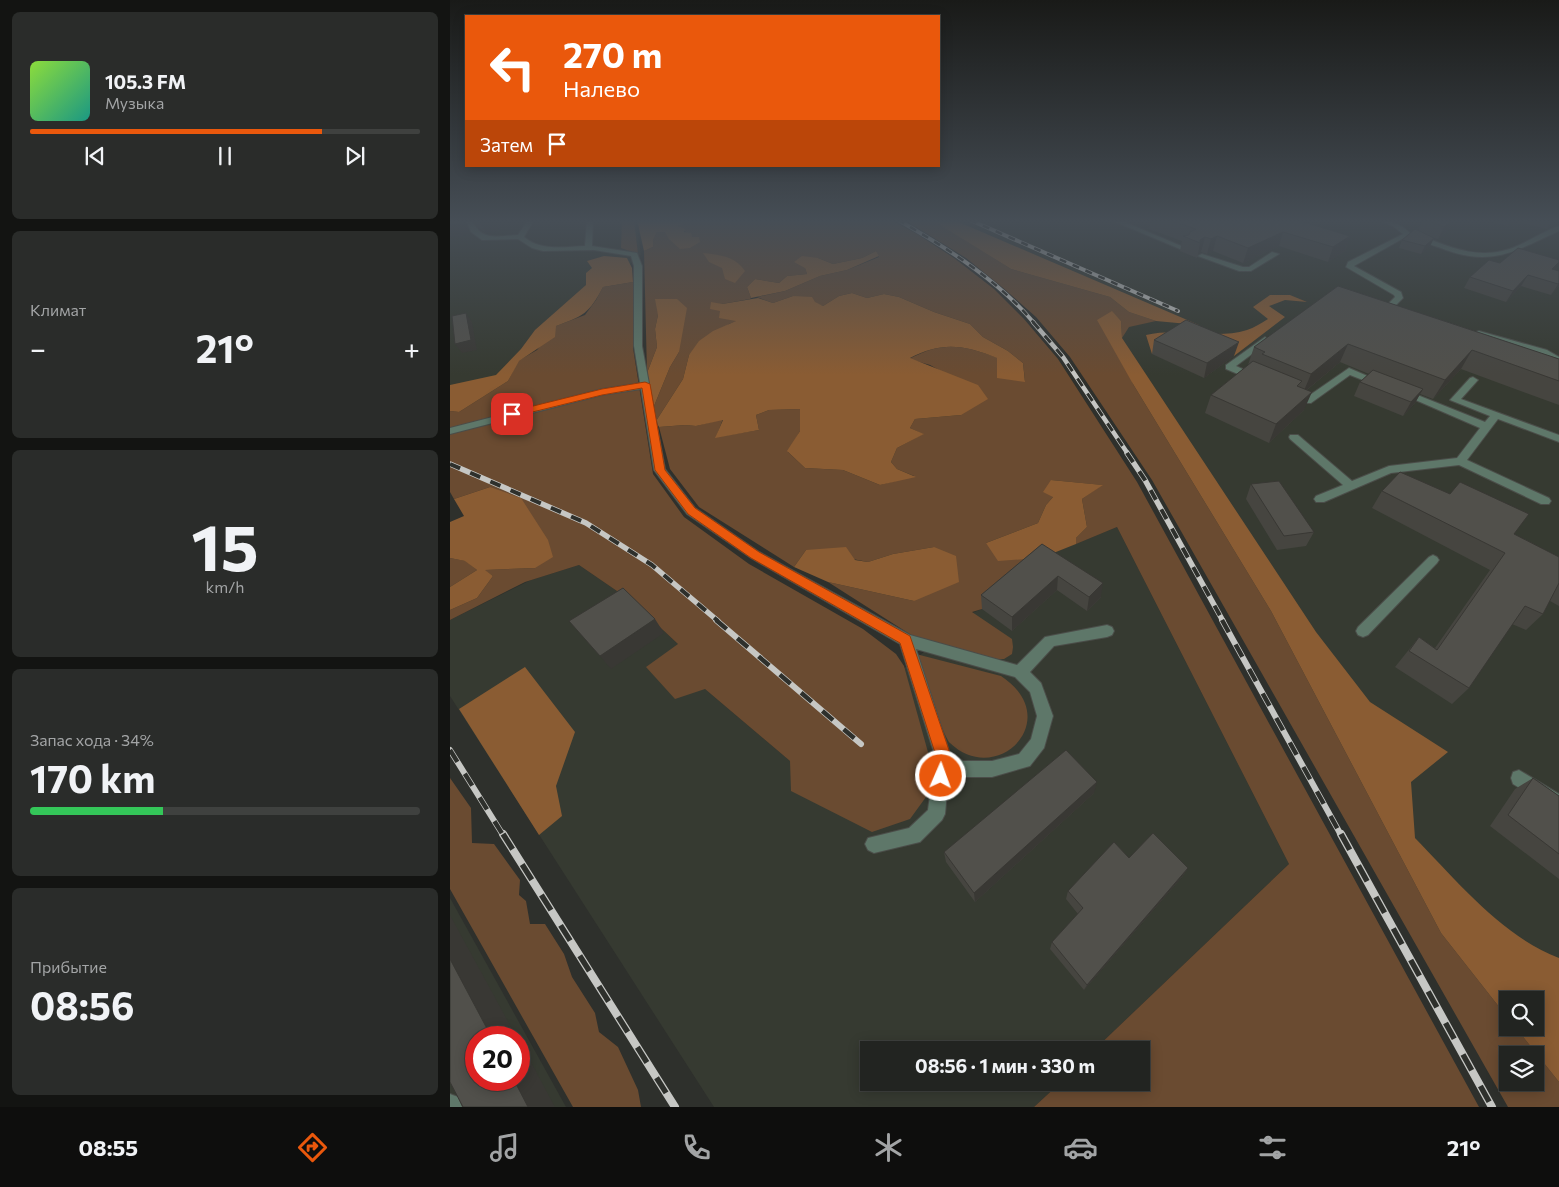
<!DOCTYPE html>
<html lang="ru">
<head>
<meta charset="utf-8">
<style>
  body { margin:0; font-family:Commissioner,sans-serif; background:#2a2c2a; color:#f1f3f6; height:100vh; display:flex; flex-direction:column; font-size:19px; white-space:nowrap }
  * { box-sizing:border-box; margin:0 }
  p { font-size:16px; color:#a2a4a5 }
  .icon { flex:none; width:28px; height:28px; fill:none; stroke:currentColor; stroke-width:2; stroke-linecap:round; stroke-linejoin:round }
  .map { position:relative; flex:1; overflow:hidden }
  .side { display:flex; flex-direction:column; gap:12px; padding:12px; background:#131412; width:450px }
  .side>* { flex:none }
  .hud { position:absolute; left:15px; top:15px; width:475px; height:152px; border-radius:0px; box-shadow:0 2px 12px #0003,0 0 0 1px #3f413f; background:#ea580c; color:#fff; overflow:hidden }
  .tools { position:absolute; left:1049px; top:991px; display:grid; gap:10px }
  .tools a { display:grid; place-items:center; width:45px; height:45px; border-radius:0px; background:#222421; box-shadow:0 2px 12px #0003,0 0 0 1px #3f413f; font-size:25px }
  .speed { position:absolute; left:15px; top:1026px; display:flex; gap:10px; font-size:25px; font-weight:700; text-align:center }
  .speed>* { display:grid; place-content:center; width:65px; height:65px; border-radius:50%; background:#222421; box-shadow:0 2px 12px #0003,0 0 0 1px #3f413f; line-height:1 }
  .speed .limit { border:8px solid #d22; background:#fff; color:#111 }
  .pin { position:absolute; display:grid; place-items:center; width:42px; height:42px; color:#fff; margin:-21px; border-radius:10px; box-shadow:0 2px 8px #0006 }
  .me { position:absolute; width:55px; margin:-28px; rotate:2deg; stroke-linejoin:round; filter:drop-shadow(0 0 4px #0008) }
  .turn { display:flex; align-items:center; gap:18px; height:105px; padding:0 15px; font-size:22px }
  .turn .icon { width:65px; height:65px; stroke-width:2.5 }
  .turn b { display:block; font-size:35px; line-height:42px }
  .then { display:flex; align-items:center; height:48px; padding:0 15px; background:#0003; gap:10px; font-size:19px }
  .big { font-size:38px; font-weight:700; line-height:1.1 }
  .side .tile { flex:1; display:flex; flex-direction:column; justify-content:center; gap:8px; min-width:0; padding:0 18px; border-radius:8px; background:#2a2c2a }
  .side .dial { align-items:center; gap:0 }
  .dial b { font-size:65px; line-height:1 }
  .song { display:flex; align-items:center; gap:15px }
  .cover { width:60px; height:60px; border-radius:8px; background:linear-gradient(135deg,hsl(90 70% 55%),hsl(170 70% 35%)) }
  .played { height:5px; border-radius:2px; background:linear-gradient(90deg,#ea580c 75%,#3f413f 75%) }
  .keys { display:flex; justify-content:space-around; direction:ltr }
  .heat { display:flex; justify-content:space-between; align-items:center; font-size:28px; direction:ltr }
  .charge { height:8px; border-radius:4px; background:linear-gradient(90deg,#34c759 34%,#3f413f 0) }
  .trip { position:absolute; left:410px; top:1041px; width:290px; height:50px; border-radius:0px; background:#222421; box-shadow:0 2px 12px #0003,0 0 0 1px #3f413f; font-weight:700; line-height:50px; text-align:center }
  .tab-bar { display:flex; height:80px; justify-content:space-around; align-items:center; background:#0e0e0d; color:#a2a4a5 }
  .tab-bar .icon { width:35px; height:35px }
  .tab-bar .selected { color:#ea580c }
  .tab-bar b { font-size:22px; color:#f1f3f6 }
  main { display:flex; flex:1; min-height:0 }
  .map>svg:first-child { display:block }
  .built { fill:#363a31; fill-rule:evenodd }
  .green { fill:#6a4b31; fill-rule:evenodd }
  .forest { fill:#8a5c33 }
  .lines { fill:none; stroke-linecap:round; stroke-linejoin:round }
  .minor-casing { stroke:#4b4d49; stroke-width:2 }
  .minor { fill:#5e7769; fill-rule:evenodd }
  .rail-far4-casing { stroke:#c6c7c4; stroke-width:4 }
  .rail-far3-casing { stroke:#c6c7c4; stroke-width:4.5 }
  .rail-far2-casing { stroke:#c6c7c4; stroke-width:5.5 }
  .rail-far1-casing { stroke:#c6c7c4; stroke-width:6 }
  .rail-casing { stroke:#c6c7c4; stroke-width:8 }
  .rail-far4 { stroke:#2e302c; stroke-width:2.5; stroke-dasharray:7; stroke-linecap:butt }
  .rail-far3 { stroke:#2e302c; stroke-width:3; stroke-dasharray:9; stroke-linecap:butt }
  .rail-far2 { stroke:#2e302c; stroke-width:4; stroke-dasharray:11; stroke-linecap:butt }
  .rail-far1 { stroke:#2e302c; stroke-width:4.5; stroke-dasharray:14; stroke-linecap:butt }
  .rail { stroke:#2e302c; stroke-width:5.5; stroke-dasharray:18; stroke-linecap:butt }
  .wall { fill:#464540 }
  .shaded-wall { fill:#393834 }
  .building { fill:#51504b; stroke:#393834 }
  .route { fill:#ea580c; stroke:#983908 }
</style>
</head>
<body>
<main>
<section class="side">
<div class="tile">
<div class="song"><i class="cover"></i><div><b>105.3 FM</b><p>Музыка</p></div></div>
<div class="played"></div>
<div class="keys"><svg class="icon" aria-label="previous" viewBox="0 0 24 24"><path d="M18 5L8 12l10 7zM5 5v14"/></svg><svg class="icon" aria-label="pause" viewBox="0 0 24 24"><path d="M8 5v14M16 5v14"/></svg><svg class="icon" aria-label="next" viewBox="0 0 24 24"><path d="M6 5l10 7-10 7zM19 5v14"/></svg></div>
</div>
<div class="tile"><p>Климат</p>
<div class="heat"><a>−</a><b class="big">21°</b><a>+</a></div>
</div>
<div class="tile dial"><b>15</b><p>km/h</p></div>
<div class="tile"><p>Запас хода · 34%</p><b class="big">170 km</b><div class="charge"></div></div>
<div class="tile"><p>Прибытие</p><b class="big">08:56</b></div>
</section>
<div class="map">
<svg width="1109" height="1107" viewBox="0 0 1109 1107">
  <rect width="100%" height="100%" fill="#2e302c"/>
  <path class="built" d="M0,220H186L191,255L46,378L0,391Z
    M497,220H1109V981L1000,909L662,332Z
    M667,527L839,864L644,1050H419V1082L610,1083L584,1107H264L0,696V620L81,580L129,565L183,602L228,644L255,689L340,761L522,613L532,609L591,558Z
    M0,898L116,1107H0ZM26,1038H69V1080H26Z"/>
  <path class="green" d="M172,220H184L188,254L171,248Z
    M228,220H441L467,234L504,258L544,289L574,319L608,359L687,482L1029,1107H584L610,1083L691,1082V1050H644L839,864L667,527L626,544V538L637,527L632,499L652,485L601,480L603,497L596,505L588,523L536,543L591,558L532,609L522,612L562,639L563,647L562,654L554,659H540L469,640L378,582L464,601L484,547L443,554L418,562L356,550L344,567L249,507L220,469L209,427L235,425L246,426L273,419L266,437L309,430L306,415L319,410L350,409V431L338,452L355,468L393,470L430,485L464,476L447,469L441,462L447,448L473,434L460,428L465,419L511,415L498,375L480,365L459,359C493,341 513,345 548,358V368L575,381L573,363L558,351L533,337L520,324L484,312L449,297L434,294L417,298L402,293L389,296L373,306L343,296L323,303L307,297L335,291L370,276L397,270L429,257L426,251L412,258L383,264L368,258L355,268L357,274L337,276L329,283L305,279L297,287L301,298L300,299L272,304L270,311L287,321L279,324L239,355L233,379L206,421L204,406L220,367L229,352L208,315L205,329L207,347L197,373L194,251L203,247V240L207,232L216,231L242,237L228,226L233,221Z
    M455,220H483L561,269L660,297L679,312L706,321L679,327L672,338L671,321L662,312L683,384L821,611L991,933L1057,1017L1058,1028H1066L1109,1082V1107H1058L702,480L620,357L586,317L552,287L516,258ZM1058,1055H1085V1082H1058Z
    M183,282V348L203,474L234,517L299,564L413,629L446,654L454,666L481,763L476,797L460,819L422,832L341,791L340,761L255,689L225,699L196,667L228,644L183,602L129,565L75,582L0,620V610L27,598L43,576L34,570L85,568L40,487L4,499L0,492V411L9,412L58,381L68,361L87,350L106,326L135,315L146,300L153,287Z
    M0,558L16,561L27,570L0,587Z
    M466,654L551,676C616,719 547,788 500,743C493,736 471,669 466,654Z
    M0,778L21,808L22,843L44,844L70,880L69,895L76,901L80,924H95L114,954L122,977L145,1013L149,1032L168,1047L188,1090L191,1107H123L0,889Z"/>
  <path class="forest" d="M187,220L234,222L228,226L235,229L234,232L241,233L242,237H249L250,242L240,248L230,249L219,239L215,232H207L203,240V247L194,251Z
    M482,220H504L749,325L706,321L679,312L660,297L561,269Z
    M426,251L429,256L397,270L370,276L335,291L301,298L297,287L305,279L329,283L337,276L357,274L355,268L344,262L352,256L368,258L383,264L412,258Z
    M253,253C270,255 285,256 295,271L285,283L275,279L272,268L259,262Z
    M154,256L177,258L182,268L183,282L153,287C139,314 133,316 106,326L105,337L69,361L58,381L9,412L0,411V385L46,375L71,349L85,330L136,285V273L142,268L137,261Z
    M402,293L417,298L434,294L449,297L484,312L520,324L533,337L558,351L573,363L575,382L547,378V358C515,345 492,341 460,358L528,385L538,399L511,415L465,419L460,428L474,434L447,448L441,462L447,469L466,477L430,485L393,470L355,468L337,451L350,431V409L319,410L306,415L309,430L265,438L273,420L246,426L235,425L209,427L206,421L233,379L239,355L249,341L263,331L286,321L269,318L270,311L260,309L261,302L272,304L308,298L323,303L343,296L362,297L365,302L373,306L389,296Z
    M820,295H840L857,302L835,300L819,306L835,317L784,356L733,334L702,354L696,335C730,327 765,340 797,330C804,328 811,323 818,319L803,307Z
    M205,299H227L237,308L229,352L220,367L204,406L197,373L207,347L205,329L208,315Z
    M662,311L671,321L672,338L866,632L920,702L998,752L961,782L965,838C1007,881 1053,937 1109,958V1082L1066,1028H1085V1000H1058L1057,1017L991,933L821,611L683,384L647,320Z
    M601,480L653,485L632,499L637,527L626,538V544L591,558L548,561L536,543L588,523L596,505L603,497L593,492Z
    M40,487L71,498L98,540L103,557L85,568L35,570L43,576L27,598L0,610V587L27,570L15,561L0,558V522L14,516L4,499Z
    M396,547L405,560L418,562L443,554L484,547L506,556L509,582L464,601L378,582L344,567L356,550Z
    M75,667L125,732L106,786L112,816L89,835L9,709Z"/>
  <g class="lines">
    <g class="minor-casing">
      <path id="minor" d="M16,220H22C31,242 48,236 68,235L78,220H84L74,237C91,251 113,247 135,246L137,220H143L142,246L187,253L192,266V346L215,469L245,508L309,552L460,635L567,665L595,637L657,625L662,627L664,631L662,635L657,637L604,646L580,672L591,683L603,716L594,748L580,766L542,777H510L499,771L495,814L492,820L470,842L424,853L418,850L415,844L418,838L459,828L478,810L485,756L450,644L301,558L237,514L204,470L191,389L152,395L0,434V428L152,389L190,383L184,346V266L181,256L144,250L93,251L82,248L68,239L32,240L21,232ZM466,649L565,677L580,692L587,716L581,739L569,754L542,761H513L499,751Z
        M661,220H670L736,248L730,249Z
        M928,220C941,220 952,225 961,234L904,266L951,292L953,298L943,308V311L948,316L944,318L936,314L935,307L945,297L944,295L896,267L898,262L953,234L943,226Z
        M1109,226V231C1067,250 1043,267 996,250C986,246 973,243 965,236L970,235C1002,249 1034,261 1067,246C1081,240 1094,231 1109,226Z
        M822,252L829,254L801,271H789L748,256L752,254L793,267H799Z
        M1029,331L1097,350L1109,357V364L1091,354L1026,336V332Z
        M815,337L819,340L818,342L786,366L808,376V380H802L776,369V365Z
        M899,368L936,384L931,387L928,386L900,375L861,403H855L837,394L842,391L857,397Z
        M1023,377L1028,380L1011,399L1109,435V442L1048,419L1017,460L1099,498L1101,501L1099,504H1091L1009,465L941,473L874,502H866L864,499L866,496L893,485L840,439L839,437L840,435H848L902,481L939,466L1007,458L1030,428L947,392L949,390H955L1035,422L1040,416L1000,400L1020,378Z
        M983,555L987,557L989,560L987,563L918,635L913,637L908,635L906,631L908,627L979,557Z
        M1069,770L1109,794V812L1063,784L1061,778L1063,772Z
        M0,1094L8,1097L12,1107H0Z"/>
    </g>
    <use href="#minor" class="minor"/>
    <g class="rail-far4-casing">
      <path id="rail-far4" d="M448,220C497,248 548,280 584,323
        M520,220L728,311"/>
    </g>
    <g class="rail-far3-casing">
      <path id="rail-far3" d="M583,322L613,357L678,454"/>
    </g>
    <g class="rail-far2-casing">
      <path id="rail-far2" d="M677,453L695,480L773,621
        M0,464L136,523L202,565L268,621"/>
    </g>
    <g class="rail-far1-casing">
      <path id="rail-far1" d="M266,620L411,744
        M772,620L891,835
        M0,750L53,835"/>
    </g>
    <g class="rail-casing">
      <path id="rail" d="M53,834L225,1107
        M891,834L1042,1107"/>
    </g>
    <use href="#rail-far4" class="rail-far4"/>
    <use href="#rail-far3" class="rail-far3"/>
    <use href="#rail-far2" class="rail-far2"/>
    <use href="#rail-far1" class="rail-far1"/>
    <use href="#rail" class="rail"/>
  </g>
  <path class="wall" d="M24,220H47L50,230L36,233L27,226Z
    M701,220H847L900,236L895,251L878,262L829,246L793,263L763,251L757,254L751,252L748,254L747,258L730,251L732,241L699,229Z
    M973,220H1002L996,232L988,239L984,238L980,246L971,254L949,248L952,240L968,231Z
    M1035,220H1108L1097,229L1065,221L1058,226Z
    M1050,263L1105,270L1109,286L1101,295L1071,286L1056,302L1014,288L1020,277Z
    M888,286L1109,359V405L1011,369L983,399L970,394L965,403L953,416L904,396L910,382L919,374L890,362L857,390L854,410L819,443L755,413L761,395L798,365L804,347Z
    M704,340L784,356L754,378L702,354Z
    M801,484L864,532L856,546L827,550L796,499Z
    M932,491L1064,534L1109,557V606L1100,601L1093,614L1076,630L1062,624L1019,688L1002,704L945,667L969,637L985,648L1040,570L922,508Z
    M592,544L651,597L637,611L607,590L562,631L532,609L531,595Z
    M1083,778L1109,796V879L1040,826L1065,789Z
    M644,793L525,902L496,862L494,852Z
    M679,858L738,868L732,877L634,990L600,949L602,942L628,914L616,899L618,891Z"/>
  <path class="shaded-wall" d="M13,220H15L20,234L0,238V225Z
    M38,220H47L50,230L36,233L29,222Z
    M1002,220L996,232L988,239L994,227Z
    M1061,220H1065L1058,226Z
    M1102,220H1108L1097,229Z
    M833,232L829,246L793,263L798,248Z
    M767,236L763,251L757,254L761,239Z
    M900,236L895,251L878,262L883,247Z
    M755,237L751,252L748,254L750,243V240Z
    M984,238L980,246L971,254L975,246Z
    M1109,262V263L1104,271L1102,269Z
    M1078,275L1071,286L1056,302L1063,291Z
    M1109,283V286L1101,295Z
    M16,313L22,322L27,350L12,353L5,344Z
    M789,342L784,356L754,378L757,363Z
    M898,344L890,362L853,393L861,374Z
    M1022,350L1011,369L983,399L995,380Z
    M973,389L965,403L953,416L961,402Z
    M862,392L854,410L819,443L826,424Z
    M608,576L607,590L562,631V617Z
    M653,583L651,597L637,611L639,597Z
    M205,619L214,633L161,669L150,656Z
    M647,782L644,793L525,902L524,893Z
    M738,868L732,877L634,990L637,985Z
    M0,915L67,1038H42L0,959Z
    M69,1040L105,1107H78L64,1080H69Z"/>
  <path class="building" d="M0,220H13L14,223L0,225Z
    M719,220H847L900,236L883,247L833,232L798,248L767,236L761,239L755,237L750,240V243L733,236L739,235L740,232L746,229Z
    M977,220H1002L994,227Z
    M965,229L984,238L975,246L952,240Z
    M1068,248L1109,260V262L1102,269L1109,271V283L1108,284L1078,275L1063,291L1020,277L1039,260L1050,263Z
    M888,286L1109,359V381L1022,350L995,380L898,344L861,374L812,354L815,352L804,347Z
    M16,313L21,340L5,344L2,316Z
    M736,320L789,342L757,363L704,340Z
    M803,361L852,381L847,386L862,392L826,424L761,395Z
    M923,370L973,389L961,402L910,382Z
    M950,472L1000,494L1010,482L1079,514L1064,534L1109,557V583L1093,614L1075,606L1019,688L959,651L969,637L987,650L1055,553L932,491Z
    M829,481L864,532L834,536L801,484Z
    M592,544L653,583L639,597L608,576L562,617L531,595Z
    M173,588L205,619L150,656L119,621Z
    M616,750L647,782L524,893L494,852Z
    M1083,778L1109,796V854L1058,815Z
    M703,833L738,868L637,985L602,942L633,908L618,891L664,842L679,858Z
    M0,959L42,1038H26V1080H64L78,1107H13L0,1082Z"/>
  <linearGradient id="sky" x2="0" y2="1"><stop stop-color="#191a18"/><stop offset="0.59" stop-color="#464e56"/><stop offset="1" stop-color="#464e56" stop-opacity="0"/></linearGradient>
  <rect width="1109" height="375" fill="url(#sky)"/>
  <path class="route" d="M195,382L200,384L215,470L245,508L309,552L460,636L501,756L496,781L491,783L486,781L484,776L486,756L450,643L301,558L238,514L205,470L192,388L152,395L62,417L58,414L59,412L152,389Z"/>
</svg>
<div class="tools">
<a><svg class="icon" aria-label="search" viewBox="0 0 24 24"><circle cx="10" cy="10" r="6"/><path d="M15 15l6 6"/></svg></a>
<a><svg class="icon" aria-label="layers" viewBox="0 0 24 24"><path d="M12 4l9 5-9 5-9-5zM3 14l9 5 9-5"/></svg></a>
</div>
<div class="speed"><div class="limit">20</div></div>
<div class="pin" style="left:62px;top:414px;background:#d93025"><svg class="icon" aria-label="arrive" viewBox="0 0 24 24"><path d="M6 21V4h12l-3 4 3 4H6"/></svg></div>
<svg class="me" style="left:491px;top:776px" viewBox="-20 -20 40 40"><circle r="17" fill="#ea580c" stroke="#fff" stroke-width="3"/><path d="M0-11L8 9 0 5-8 9z" fill="#fff"/></svg>
<div class="trip">08:56 · 1 мин · 330 m</div>
<div class="hud">
<div class="turn"><svg class="icon" aria-label="left" viewBox="0 0 24 24"><path d="M17 20v-9H6M10 6l-5 5 5 5"/></svg><div><b>270 m</b>Налево</div></div>
<div class="then">Затем<svg class="icon" aria-label="arrive" viewBox="0 0 24 24"><path d="M6 21V4h12l-3 4 3 4H6"/></svg></div>
</div>
</div>
</main>
<nav class="tab-bar">
<b>08:55</b>
<svg class="icon selected" aria-label="directions" viewBox="0 0 24 24"><path d="M12 3l9 9-9 9-9-9zM9 14v-3h6M13 9l2 2-2 2"/></svg>
<svg class="icon" aria-label="music" viewBox="0 0 24 24"><path d="M9 18V5l10-2v13"/><circle cx="6" cy="18" r="3"/><circle cx="16" cy="16" r="3"/></svg>
<svg class="icon" aria-label="phone" viewBox="0 0 24 24"><path d="M5 4h4l2 5-3 2q2 4 5 5l2-3 5 2v4C11 20 4 13 5 4z"/></svg>
<svg class="icon" aria-label="climate" viewBox="0 0 24 24"><path d="M12 3v18M4 7l16 10M4 17L20 7"/></svg>
<svg class="icon" aria-label="car" viewBox="0 0 24 24"><path d="M5 17H2v-5l4-1 3-4h7l3 4 3 1v5h-3M9 17h6M6 11h13"/><circle cx="7" cy="17" r="2"/><circle cx="17" cy="17" r="2"/></svg>
<svg class="icon" aria-label="filters" viewBox="0 0 24 24"><path d="M4 7h16M4 17h16"/><circle cx="9" cy="7" r="2"/><circle cx="15" cy="17" r="2"/></svg>
<b>21°</b>
</nav>
</body>
</html>
